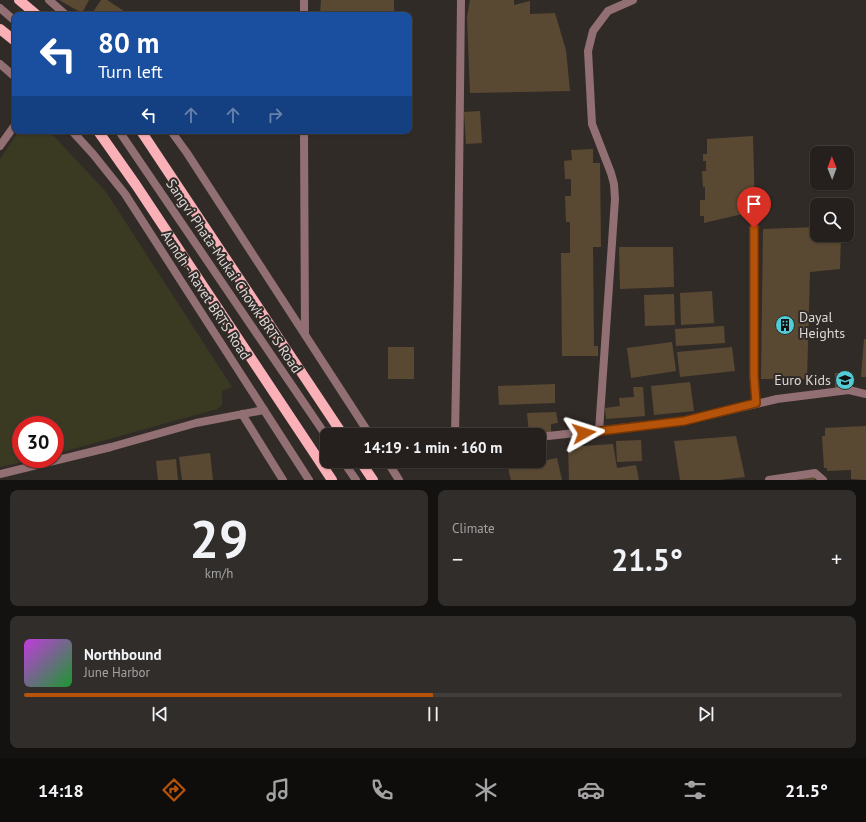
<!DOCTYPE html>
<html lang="en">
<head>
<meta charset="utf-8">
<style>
  body { margin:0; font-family:"PT Sans",sans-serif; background:#312d2b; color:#f1f3f6; height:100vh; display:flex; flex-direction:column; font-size:15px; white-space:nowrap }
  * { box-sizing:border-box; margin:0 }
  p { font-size:13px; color:#a3a3a4 }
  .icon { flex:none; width:22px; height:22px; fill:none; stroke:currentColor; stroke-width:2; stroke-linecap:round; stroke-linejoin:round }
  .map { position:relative; height:480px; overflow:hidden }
  .sheet { display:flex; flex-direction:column; gap:10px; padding:10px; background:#141210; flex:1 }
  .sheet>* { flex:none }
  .top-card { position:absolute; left:12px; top:12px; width:400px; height:122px; border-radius:8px; box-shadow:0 1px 3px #0004,0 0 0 1px #423e3c; background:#1a4fa0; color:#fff; overflow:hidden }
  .needle { width:26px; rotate:359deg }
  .fabs { position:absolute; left:810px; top:146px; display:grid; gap:8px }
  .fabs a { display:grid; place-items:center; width:44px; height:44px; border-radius:8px; background:#25201e; box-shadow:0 1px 3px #0004,0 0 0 1px #423e3c; font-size:20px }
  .speed { position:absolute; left:12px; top:416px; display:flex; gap:8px; font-size:20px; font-weight:700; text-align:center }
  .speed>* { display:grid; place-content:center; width:52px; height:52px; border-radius:50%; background:#25201e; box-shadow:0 1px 3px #0004,0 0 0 1px #423e3c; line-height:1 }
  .speed .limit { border:6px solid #d22; background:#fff; color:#111 }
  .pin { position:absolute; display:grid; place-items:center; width:34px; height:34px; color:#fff; margin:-41px -17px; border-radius:50% 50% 50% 0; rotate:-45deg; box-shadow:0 0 4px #0007 }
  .pin .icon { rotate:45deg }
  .me { position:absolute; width:44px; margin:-22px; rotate:84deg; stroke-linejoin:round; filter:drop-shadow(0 0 3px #0008) }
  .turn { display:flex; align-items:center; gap:14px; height:84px; padding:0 20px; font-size:18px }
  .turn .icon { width:52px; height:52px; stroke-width:2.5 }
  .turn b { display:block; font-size:28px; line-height:34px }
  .lanes { display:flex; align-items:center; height:38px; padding:0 20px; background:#0003; justify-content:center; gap:20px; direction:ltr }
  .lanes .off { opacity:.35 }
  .big { font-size:30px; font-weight:700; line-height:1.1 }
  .sheet .card { flex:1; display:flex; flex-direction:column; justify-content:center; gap:6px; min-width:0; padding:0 14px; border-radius:8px; background:#312d2b }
  .sheet .dial { align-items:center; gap:0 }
  .dial b { font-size:52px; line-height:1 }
  .song { display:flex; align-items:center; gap:12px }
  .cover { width:48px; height:48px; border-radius:6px; background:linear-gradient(135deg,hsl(290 70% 55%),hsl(130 70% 35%)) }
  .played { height:4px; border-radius:2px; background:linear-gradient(90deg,#b45309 50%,#423e3c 50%) }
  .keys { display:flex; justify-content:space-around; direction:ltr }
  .heat { display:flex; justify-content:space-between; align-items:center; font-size:22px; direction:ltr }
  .sheet .tiles { flex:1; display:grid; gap:10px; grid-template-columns:1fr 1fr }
  .card:last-child { grid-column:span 2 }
  .trip { position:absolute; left:320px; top:428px; width:226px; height:40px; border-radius:8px; background:#25201e; box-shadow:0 1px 3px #0004,0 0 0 1px #423e3c; font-weight:700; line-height:40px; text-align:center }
  .tabs { display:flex; height:64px; justify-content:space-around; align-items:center; background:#0f0d0c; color:#a3a3a4 }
  .tabs .icon { width:28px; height:28px }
  .tabs .on { color:#b45309 }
  .tabs b { font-size:18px; color:#f1f3f6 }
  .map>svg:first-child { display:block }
  .green { fill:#3a3a23 }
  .building { fill:#5a4932 }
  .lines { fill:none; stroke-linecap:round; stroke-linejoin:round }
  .service { stroke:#926f72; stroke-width:8 }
  .minor { stroke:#926f72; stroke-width:8 }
  .tertiary { stroke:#926f72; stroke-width:8 }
  .primary { stroke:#f9b0b6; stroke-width:10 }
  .route-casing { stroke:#753606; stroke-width:10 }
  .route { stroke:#b45309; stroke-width:7 }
  .labels { text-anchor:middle; stroke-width:4; stroke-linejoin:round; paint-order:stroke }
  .street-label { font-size:14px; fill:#ded9d7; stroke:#312b28 }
  .poi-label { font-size:14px; fill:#ded9d7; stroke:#312b28; text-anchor:start }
</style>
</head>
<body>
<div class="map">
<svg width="866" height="480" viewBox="0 0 866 480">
  <rect width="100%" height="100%" fill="#312b28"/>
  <path class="green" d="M19,131H49L106,192L232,387L222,391V405L217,409L55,454V425H21V459H37L0,467V159Z"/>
  <path class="building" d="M59,0H89L82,13Z
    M101,0H107L130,15H91Z
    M321,0H394V15H320Z
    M470,0H514V5L530,1V14L555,13L566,50L570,91L470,93L467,17Z
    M480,111L482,143L466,144L464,112Z
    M753,136L755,211L704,223V216H700V200H705V187H703L702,171H706V161H703V154H707V139Z
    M593,149V163H600L601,247H593L594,346H598V356H562L561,253H570V222H566L565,196H571V179H565L564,161L572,160L571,150Z
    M817,227V235H841L840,269L810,272L807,379H761L763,229Z
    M619,247H673L674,287L620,289Z
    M712,291L714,323L681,325L680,293Z
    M674,294L675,325L645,326L644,295Z
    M724,326L725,343L676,346L675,329Z
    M864,339H866V377H861Z
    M672,342L676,371L631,378L627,348Z
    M388,347H414V379H388Z
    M732,347L735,371L680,377L677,352Z
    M835,373H852L853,387L835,388Z
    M690,382L694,411L654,415L651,386Z
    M555,384V403L499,405L498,386Z
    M633,387H643L645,416L606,419L605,408L620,406L619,398L634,397Z
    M556,412L558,423L551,424V432L529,434L527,413Z
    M866,426V480L851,479V470L827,471V468H824L822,436H825V428Z
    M736,436L745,477L720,480H680L674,441Z
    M641,440L642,461L617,462L616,441Z
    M613,444L617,468L636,465L639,480H569L568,447Z
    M210,453L213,480H182L179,457Z
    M557,458L562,480H511L508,468Z
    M176,459L178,480H158L156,461Z
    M814,474L815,480H785Z"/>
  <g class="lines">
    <path class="service" d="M0,8L15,21
      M119,131L327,437
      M0,146L15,125
      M755,228L754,377L756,403
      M242,414L283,480
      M599,431L615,199L614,184L611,173L592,124L588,51L593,31L608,11L633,0
      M455,435L458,275L461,0
      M343,461L356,480
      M0,474L111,447L196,423L264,410"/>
    <path class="minor" d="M304,0V15
      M304,131L305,334
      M539,437L684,421L777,399L849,390L866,394
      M769,480L815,473L823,480"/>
    <path class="tertiary" d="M49,0L66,15
      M0,64L15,77
      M72,131L93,154L125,194L309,480
      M171,131L187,153L370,435
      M387,461L399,480"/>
    <path class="primary" d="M19,0L37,15
      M0,29L15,41
      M98,131L136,185L332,480
      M141,131L343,435
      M360,461L373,480"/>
  </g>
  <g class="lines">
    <g class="route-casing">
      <path id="route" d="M584,433L684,421L756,403L754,376V228"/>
    </g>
    <use href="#route" class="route"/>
  </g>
  <defs>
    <g id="building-disc" transform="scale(1)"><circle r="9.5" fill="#52ccd6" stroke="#312b28"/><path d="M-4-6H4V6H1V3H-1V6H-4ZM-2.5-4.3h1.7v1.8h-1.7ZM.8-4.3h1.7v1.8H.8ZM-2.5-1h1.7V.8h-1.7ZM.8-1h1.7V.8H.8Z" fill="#111"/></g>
    <g id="school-disc" transform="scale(1)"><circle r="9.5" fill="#52ccd6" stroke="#312b28"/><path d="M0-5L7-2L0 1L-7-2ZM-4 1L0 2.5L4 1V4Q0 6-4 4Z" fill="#111"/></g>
  </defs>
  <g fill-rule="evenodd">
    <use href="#building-disc" x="785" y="325"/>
    <use href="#school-disc" x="845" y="380"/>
  </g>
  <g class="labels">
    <g class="street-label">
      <text transform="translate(234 276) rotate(56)" y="5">Sangvi Phata-Mukai Chowk BRTS Road</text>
      <text transform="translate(206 295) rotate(57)" y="5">Aundh - Ravet BRTS Road</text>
    </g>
    <g class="poi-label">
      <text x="799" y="322">Dayal<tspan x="799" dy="16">Heights</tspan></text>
      <text x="831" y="385" text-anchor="end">Euro Kids</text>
    </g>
  </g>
</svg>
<div class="fabs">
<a><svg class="needle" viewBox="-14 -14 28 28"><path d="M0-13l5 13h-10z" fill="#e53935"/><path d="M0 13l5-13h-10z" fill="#a3a3a4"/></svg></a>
<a><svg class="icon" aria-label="search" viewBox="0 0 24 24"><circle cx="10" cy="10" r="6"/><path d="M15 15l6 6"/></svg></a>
</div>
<div class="speed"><div class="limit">30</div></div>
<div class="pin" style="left:754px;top:228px;background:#d93025"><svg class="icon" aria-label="arrive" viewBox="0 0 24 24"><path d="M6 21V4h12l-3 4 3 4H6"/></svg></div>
<svg class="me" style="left:584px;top:433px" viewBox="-20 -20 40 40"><path d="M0-17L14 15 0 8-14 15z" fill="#b45309" stroke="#fff" stroke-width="4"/></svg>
<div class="trip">14:19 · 1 min · 160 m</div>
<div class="top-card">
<div class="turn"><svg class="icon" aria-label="left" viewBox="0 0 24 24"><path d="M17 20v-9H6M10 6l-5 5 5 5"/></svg><div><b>80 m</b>Turn left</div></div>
<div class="lanes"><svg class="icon" aria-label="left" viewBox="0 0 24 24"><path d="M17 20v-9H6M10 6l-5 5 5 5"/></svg><svg class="icon off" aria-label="ahead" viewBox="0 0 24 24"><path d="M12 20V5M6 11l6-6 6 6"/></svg><svg class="icon off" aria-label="ahead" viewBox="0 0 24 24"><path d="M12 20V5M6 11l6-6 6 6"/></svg><svg class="icon off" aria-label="right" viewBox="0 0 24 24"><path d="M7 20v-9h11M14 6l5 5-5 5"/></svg></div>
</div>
</div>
<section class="sheet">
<div class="tiles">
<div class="card dial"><b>29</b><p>km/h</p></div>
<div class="card"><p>Climate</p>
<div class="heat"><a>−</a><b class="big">21.5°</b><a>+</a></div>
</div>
<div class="card">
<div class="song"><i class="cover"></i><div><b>Northbound</b><p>June Harbor</p></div></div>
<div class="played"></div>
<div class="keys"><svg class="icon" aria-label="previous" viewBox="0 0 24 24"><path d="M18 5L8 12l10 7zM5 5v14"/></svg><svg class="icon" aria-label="pause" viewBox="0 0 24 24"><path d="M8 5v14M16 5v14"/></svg><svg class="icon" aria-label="next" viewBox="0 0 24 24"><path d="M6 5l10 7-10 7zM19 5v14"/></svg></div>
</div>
</div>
</section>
<nav class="tabs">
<b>14:18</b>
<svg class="icon on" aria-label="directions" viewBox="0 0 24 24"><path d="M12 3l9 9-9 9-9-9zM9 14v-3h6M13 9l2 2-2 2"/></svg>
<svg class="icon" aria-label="music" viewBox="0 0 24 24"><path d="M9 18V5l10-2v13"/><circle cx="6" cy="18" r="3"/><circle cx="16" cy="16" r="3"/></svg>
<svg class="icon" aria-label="phone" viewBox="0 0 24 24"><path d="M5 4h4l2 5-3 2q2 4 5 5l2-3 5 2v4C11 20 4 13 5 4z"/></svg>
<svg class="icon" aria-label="climate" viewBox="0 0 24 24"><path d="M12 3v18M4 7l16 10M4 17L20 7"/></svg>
<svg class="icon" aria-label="car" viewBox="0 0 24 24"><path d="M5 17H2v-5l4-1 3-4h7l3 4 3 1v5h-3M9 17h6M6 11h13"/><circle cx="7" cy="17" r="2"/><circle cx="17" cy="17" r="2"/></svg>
<svg class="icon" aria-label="filters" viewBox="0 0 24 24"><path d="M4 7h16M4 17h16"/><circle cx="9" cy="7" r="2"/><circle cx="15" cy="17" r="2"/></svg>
<b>21.5°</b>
</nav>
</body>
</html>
